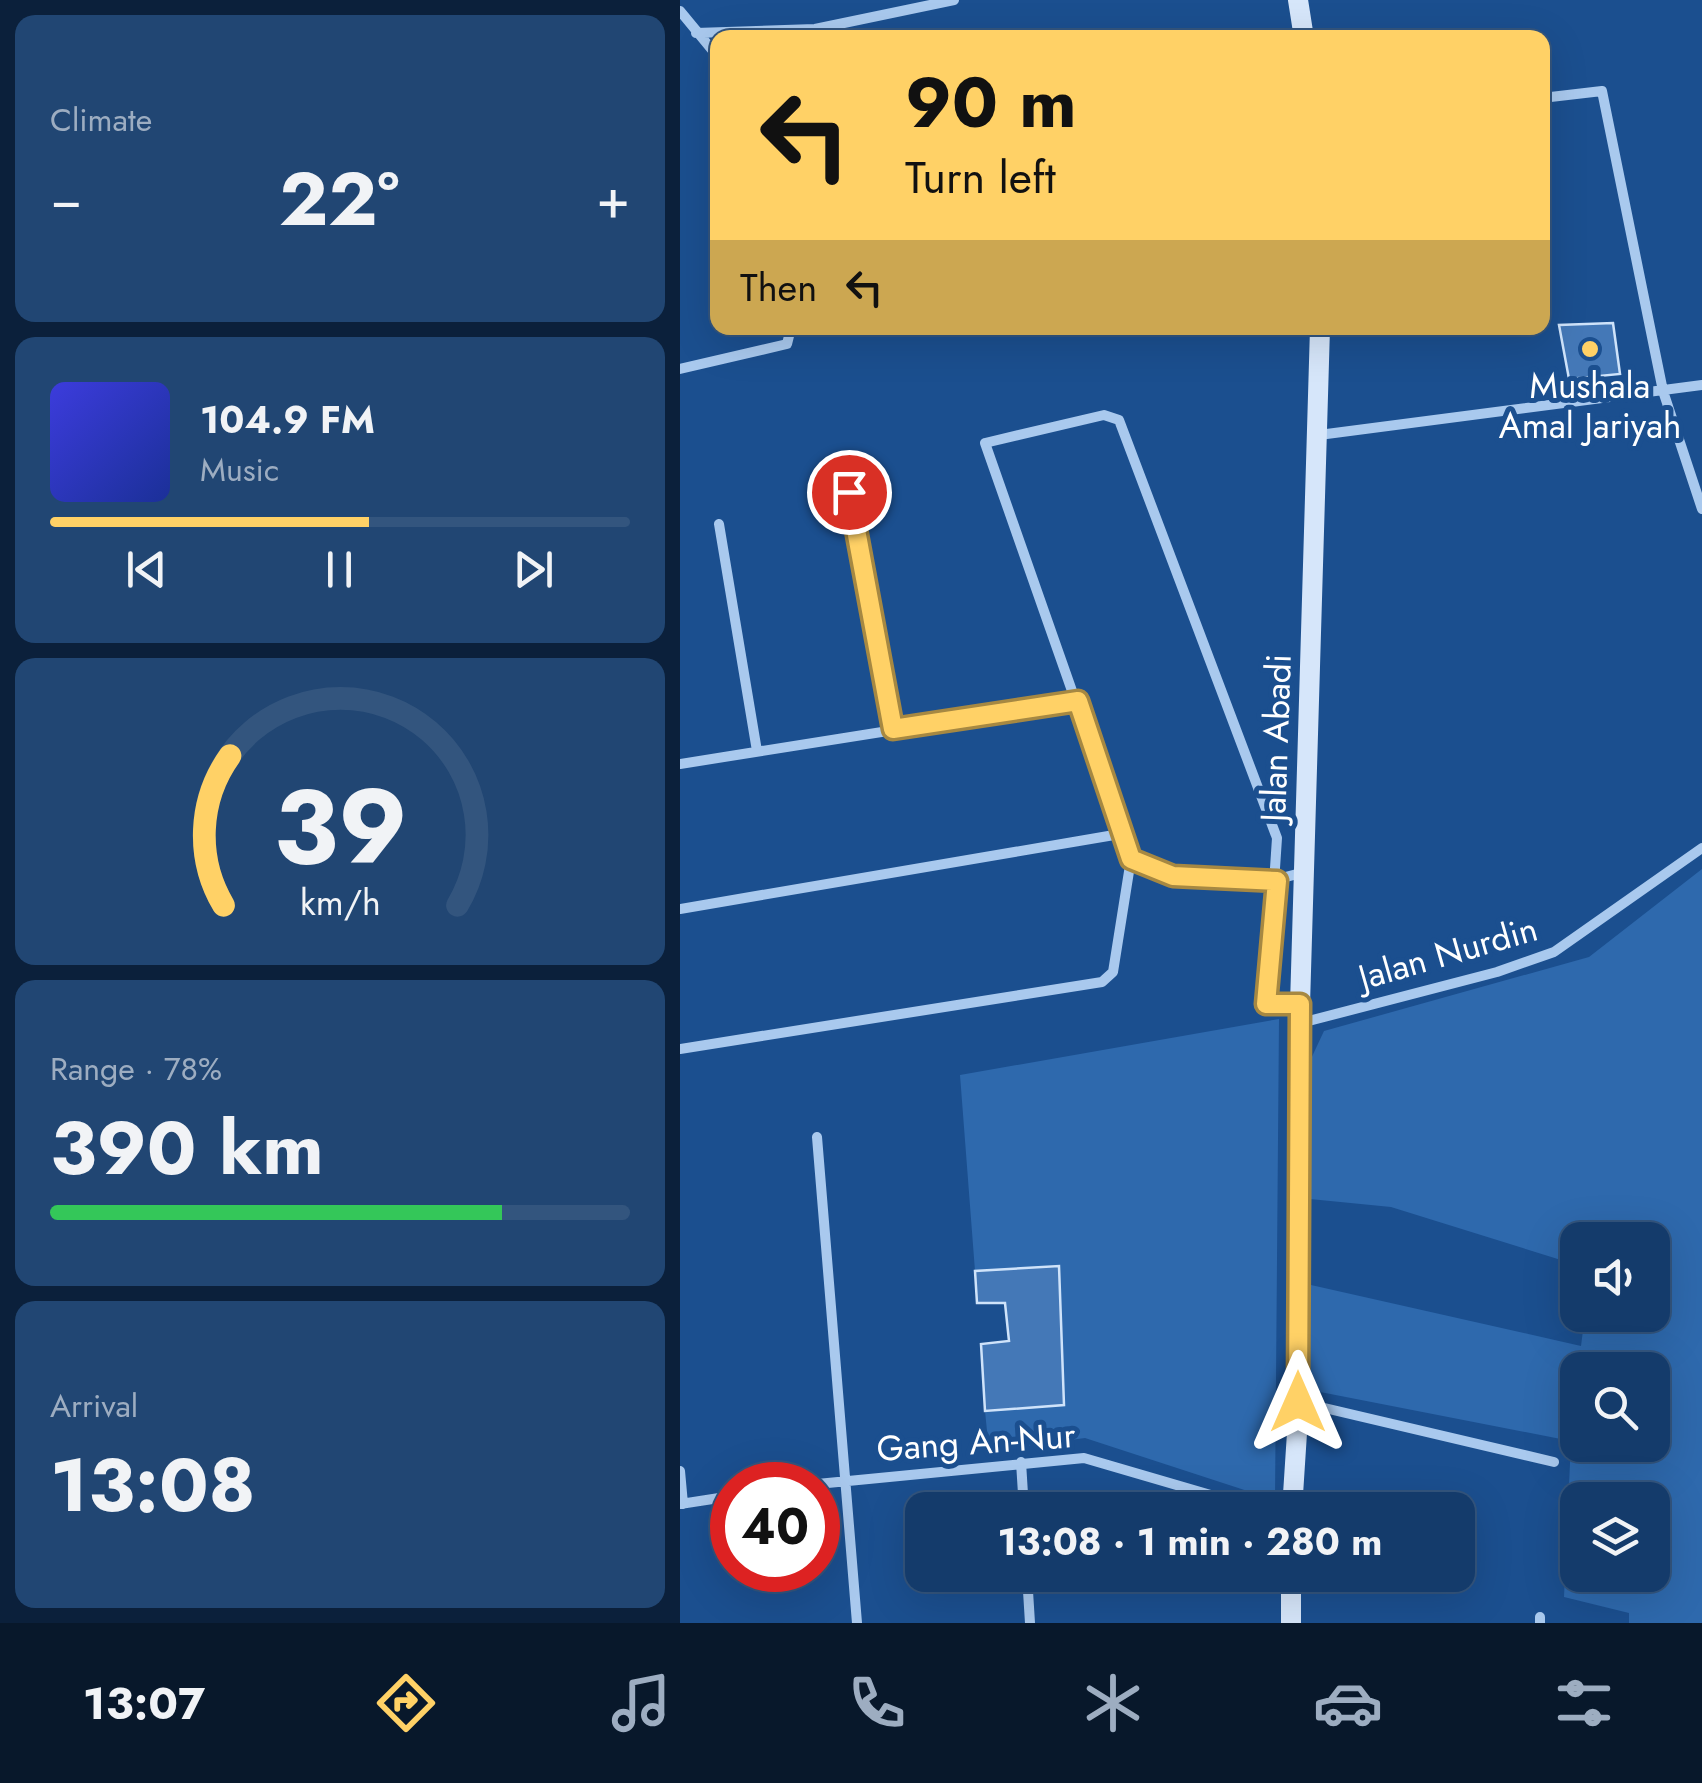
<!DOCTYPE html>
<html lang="en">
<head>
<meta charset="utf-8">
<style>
  body { margin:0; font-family:Jost,sans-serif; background:#214673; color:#f1f3f6; height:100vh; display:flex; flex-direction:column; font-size:38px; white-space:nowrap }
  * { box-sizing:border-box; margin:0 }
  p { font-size:32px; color:#9dadc1 }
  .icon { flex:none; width:55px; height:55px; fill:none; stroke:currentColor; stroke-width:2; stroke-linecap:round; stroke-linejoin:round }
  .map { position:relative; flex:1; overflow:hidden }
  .sheet { display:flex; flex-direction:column; gap:15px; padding:15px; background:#0b203b; width:680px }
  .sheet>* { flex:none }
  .hud { position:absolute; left:30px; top:30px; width:840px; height:305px; border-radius:20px; box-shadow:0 10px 40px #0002,0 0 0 2px #33557e; background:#ffd166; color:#111; overflow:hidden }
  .controls { position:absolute; left:880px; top:1222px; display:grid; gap:20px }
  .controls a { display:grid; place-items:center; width:110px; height:110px; border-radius:20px; background:#143b6b; box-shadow:0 10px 40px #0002,0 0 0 2px #33557e; font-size:50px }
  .speed { position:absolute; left:30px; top:1462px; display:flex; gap:20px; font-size:50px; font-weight:700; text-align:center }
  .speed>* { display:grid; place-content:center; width:130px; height:130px; border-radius:50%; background:#143b6b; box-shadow:0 10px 40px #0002,0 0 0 2px #33557e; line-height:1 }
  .speed .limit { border:15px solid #d22; background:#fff; color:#111 }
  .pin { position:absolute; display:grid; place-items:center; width:85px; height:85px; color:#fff; margin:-42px; border:5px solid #fff; border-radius:50%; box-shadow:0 2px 10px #0007 }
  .me { position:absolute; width:110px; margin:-55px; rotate:0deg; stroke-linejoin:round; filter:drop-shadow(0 0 8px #0008) }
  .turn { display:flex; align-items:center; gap:35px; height:210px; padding:0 30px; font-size:45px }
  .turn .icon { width:130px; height:130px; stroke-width:2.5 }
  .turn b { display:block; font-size:70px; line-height:85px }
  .then { display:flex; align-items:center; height:95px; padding:0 30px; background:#0003; gap:20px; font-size:38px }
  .big { font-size:75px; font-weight:700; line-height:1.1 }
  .sheet .widget { flex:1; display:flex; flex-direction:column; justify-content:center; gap:15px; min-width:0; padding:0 35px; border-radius:20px; background:#214673 }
  .sheet .dial { align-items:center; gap:0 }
  .dial svg { height:260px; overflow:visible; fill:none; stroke:#33557e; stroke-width:7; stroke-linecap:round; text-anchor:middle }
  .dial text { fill:#f1f3f6; stroke:none }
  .song { display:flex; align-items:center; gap:30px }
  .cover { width:120px; height:120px; border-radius:15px; background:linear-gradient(135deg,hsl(240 70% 55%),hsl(230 70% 35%)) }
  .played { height:10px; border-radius:5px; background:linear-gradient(90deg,#ffd166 55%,#33557e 55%) }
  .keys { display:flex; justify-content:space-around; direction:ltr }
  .heat { display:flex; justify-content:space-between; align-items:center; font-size:55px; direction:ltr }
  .charge { height:15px; border-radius:8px; background:linear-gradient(90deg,#34c759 78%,#33557e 0) }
  .trip { position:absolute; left:225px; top:1492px; width:570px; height:100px; border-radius:20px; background:#143b6b; box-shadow:0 10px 40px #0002,0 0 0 2px #33557e; font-weight:700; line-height:100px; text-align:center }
  .tabs { display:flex; height:160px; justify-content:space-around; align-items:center; background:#08182b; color:#9dadc1 }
  .tabs .icon { width:70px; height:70px }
  .tabs .on { color:#ffd166 }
  .tabs b { font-size:45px; color:#f1f3f6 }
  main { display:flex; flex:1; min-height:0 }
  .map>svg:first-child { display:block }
  .green { fill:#2e69ad; fill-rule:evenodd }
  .building { fill:#4478b7; stroke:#cfe3fa; stroke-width:2.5 }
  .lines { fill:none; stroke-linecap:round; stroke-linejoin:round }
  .street { stroke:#a9c9ee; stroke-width:10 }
  .secondary { stroke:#d6e6fa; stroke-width:20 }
  .route-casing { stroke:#a68842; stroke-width:25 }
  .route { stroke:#ffd166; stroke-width:18 }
  .poi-dot { fill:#ffd166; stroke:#1b4f8f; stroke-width:4 }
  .labels { text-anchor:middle; stroke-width:10; stroke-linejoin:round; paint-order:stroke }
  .poi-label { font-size:35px; fill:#fff; stroke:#1b4f8f }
  .street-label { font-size:35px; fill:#fff; stroke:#1b4f8f }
</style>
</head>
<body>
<main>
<section class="sheet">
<div class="widget"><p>Climate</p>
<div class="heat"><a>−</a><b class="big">22°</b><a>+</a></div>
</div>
<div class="widget">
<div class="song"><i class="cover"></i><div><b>104.9 FM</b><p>Music</p></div></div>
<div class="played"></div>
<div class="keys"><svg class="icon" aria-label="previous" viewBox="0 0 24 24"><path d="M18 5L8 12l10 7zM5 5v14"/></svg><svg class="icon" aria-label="pause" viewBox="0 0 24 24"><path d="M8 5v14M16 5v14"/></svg><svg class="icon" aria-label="next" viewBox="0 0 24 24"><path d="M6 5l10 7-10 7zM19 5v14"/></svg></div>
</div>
<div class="widget dial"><svg viewBox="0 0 100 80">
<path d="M14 69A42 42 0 1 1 86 69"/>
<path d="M14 69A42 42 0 0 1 16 23" stroke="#ffd166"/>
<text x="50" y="56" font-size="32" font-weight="700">39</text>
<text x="50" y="72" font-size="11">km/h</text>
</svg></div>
<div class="widget"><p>Range · 78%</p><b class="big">390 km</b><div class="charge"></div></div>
<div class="widget"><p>Arrival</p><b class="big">13:08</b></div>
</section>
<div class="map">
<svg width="1022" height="1623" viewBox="0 0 1022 1623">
  <rect width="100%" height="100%" fill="#1b4f8f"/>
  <path class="green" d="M1022,869V1623H949V1613L884,1597L891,1441L630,1390L631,1285L901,1346L905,1315H972V1240H898L897,1265L711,1207L630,1199L629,1063L644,1031L909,957ZM898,1370H972V1445H898ZM898,1500H972V1575H898Z
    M599,1019L595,1500L405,1438L309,1451L305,1411L384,1405L379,1266L295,1271L280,1075Z"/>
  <path class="building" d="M933,323L940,374L889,379L879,325Z
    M379,1266L384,1405L305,1411L301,1344L329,1341L325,1303H297L295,1271Z"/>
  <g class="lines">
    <path class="street" d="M0,11L38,57
      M16,33L135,29L274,0
      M862,98L922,91L983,391L1022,509
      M0,369L107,344L111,328
      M639,435L1022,385
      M169,492L213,729
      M39,524L77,751
      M0,764L397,701
      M451,859C500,882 572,890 623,872
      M0,909L440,834
      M621,1023L817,972L874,952L1022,848
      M0,1049L422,982L433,972L451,859L305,443L424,415L439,420L597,838L586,1004L620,1005
      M137,1137L177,1623
      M619,1402L874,1462
      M341,1462L344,1510
      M0,1471L3,1504
      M127,1485L404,1458L582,1510
      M0,1504L52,1496
      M347,1575L350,1623
      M860,1623V1617"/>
    <path class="secondary" d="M618,0L624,38
      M612,1510L619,1402L620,1005L640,328
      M611,1623V1575"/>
  </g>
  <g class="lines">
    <g class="route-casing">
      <path id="route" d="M169,492L213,729L398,701L451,859L493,876L597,881L586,1004H620L618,1402"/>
    </g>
    <use href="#route" class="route"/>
  </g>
  <circle class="poi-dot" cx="910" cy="349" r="10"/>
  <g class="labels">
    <g class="poi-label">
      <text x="910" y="398">Mushala<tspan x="910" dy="40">Amal Jariyah</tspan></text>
    </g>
    <g class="street-label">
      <text transform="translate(596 738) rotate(-88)" y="12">Jalan Abadi</text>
      <text transform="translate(768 953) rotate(-16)" y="12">Jalan Nurdin</text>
      <text transform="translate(296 1442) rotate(-4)" y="12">Gang An-Nur</text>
    </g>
  </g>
</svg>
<div class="controls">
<a><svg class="icon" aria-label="sound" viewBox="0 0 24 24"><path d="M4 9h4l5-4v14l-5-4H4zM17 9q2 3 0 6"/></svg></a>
<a><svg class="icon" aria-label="search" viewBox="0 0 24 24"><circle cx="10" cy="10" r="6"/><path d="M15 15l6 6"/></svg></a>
<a><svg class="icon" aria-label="layers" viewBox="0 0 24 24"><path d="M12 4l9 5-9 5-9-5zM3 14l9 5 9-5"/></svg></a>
</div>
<div class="speed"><div class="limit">40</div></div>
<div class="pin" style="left:169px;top:492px;background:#d93025"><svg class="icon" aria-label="arrive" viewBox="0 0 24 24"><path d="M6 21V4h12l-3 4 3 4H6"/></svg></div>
<svg class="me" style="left:618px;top:1402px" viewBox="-20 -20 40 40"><path d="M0-17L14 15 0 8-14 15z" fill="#ffd166" stroke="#fff" stroke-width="4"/></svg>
<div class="trip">13:08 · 1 min · 280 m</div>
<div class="hud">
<div class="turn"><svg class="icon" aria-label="left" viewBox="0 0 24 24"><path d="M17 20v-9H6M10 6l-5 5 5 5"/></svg><div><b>90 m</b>Turn left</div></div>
<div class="then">Then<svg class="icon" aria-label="left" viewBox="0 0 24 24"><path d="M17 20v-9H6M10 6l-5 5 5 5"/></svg></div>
</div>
</div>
</main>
<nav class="tabs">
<b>13:07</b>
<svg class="icon on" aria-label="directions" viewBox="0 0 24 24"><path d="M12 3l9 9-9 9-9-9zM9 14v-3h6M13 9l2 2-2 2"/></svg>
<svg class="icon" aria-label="music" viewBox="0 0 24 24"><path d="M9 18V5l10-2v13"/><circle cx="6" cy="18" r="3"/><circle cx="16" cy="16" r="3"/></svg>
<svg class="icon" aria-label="phone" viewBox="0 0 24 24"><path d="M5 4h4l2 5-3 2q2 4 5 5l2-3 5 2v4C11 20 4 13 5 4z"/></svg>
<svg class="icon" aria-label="climate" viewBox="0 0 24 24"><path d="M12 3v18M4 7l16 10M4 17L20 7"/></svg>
<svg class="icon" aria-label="car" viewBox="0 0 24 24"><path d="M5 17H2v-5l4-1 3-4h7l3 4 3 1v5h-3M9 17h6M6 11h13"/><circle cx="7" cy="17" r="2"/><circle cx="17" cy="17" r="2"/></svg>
<svg class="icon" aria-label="filters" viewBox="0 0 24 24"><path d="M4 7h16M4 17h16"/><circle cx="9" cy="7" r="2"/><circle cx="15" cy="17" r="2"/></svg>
</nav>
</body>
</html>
